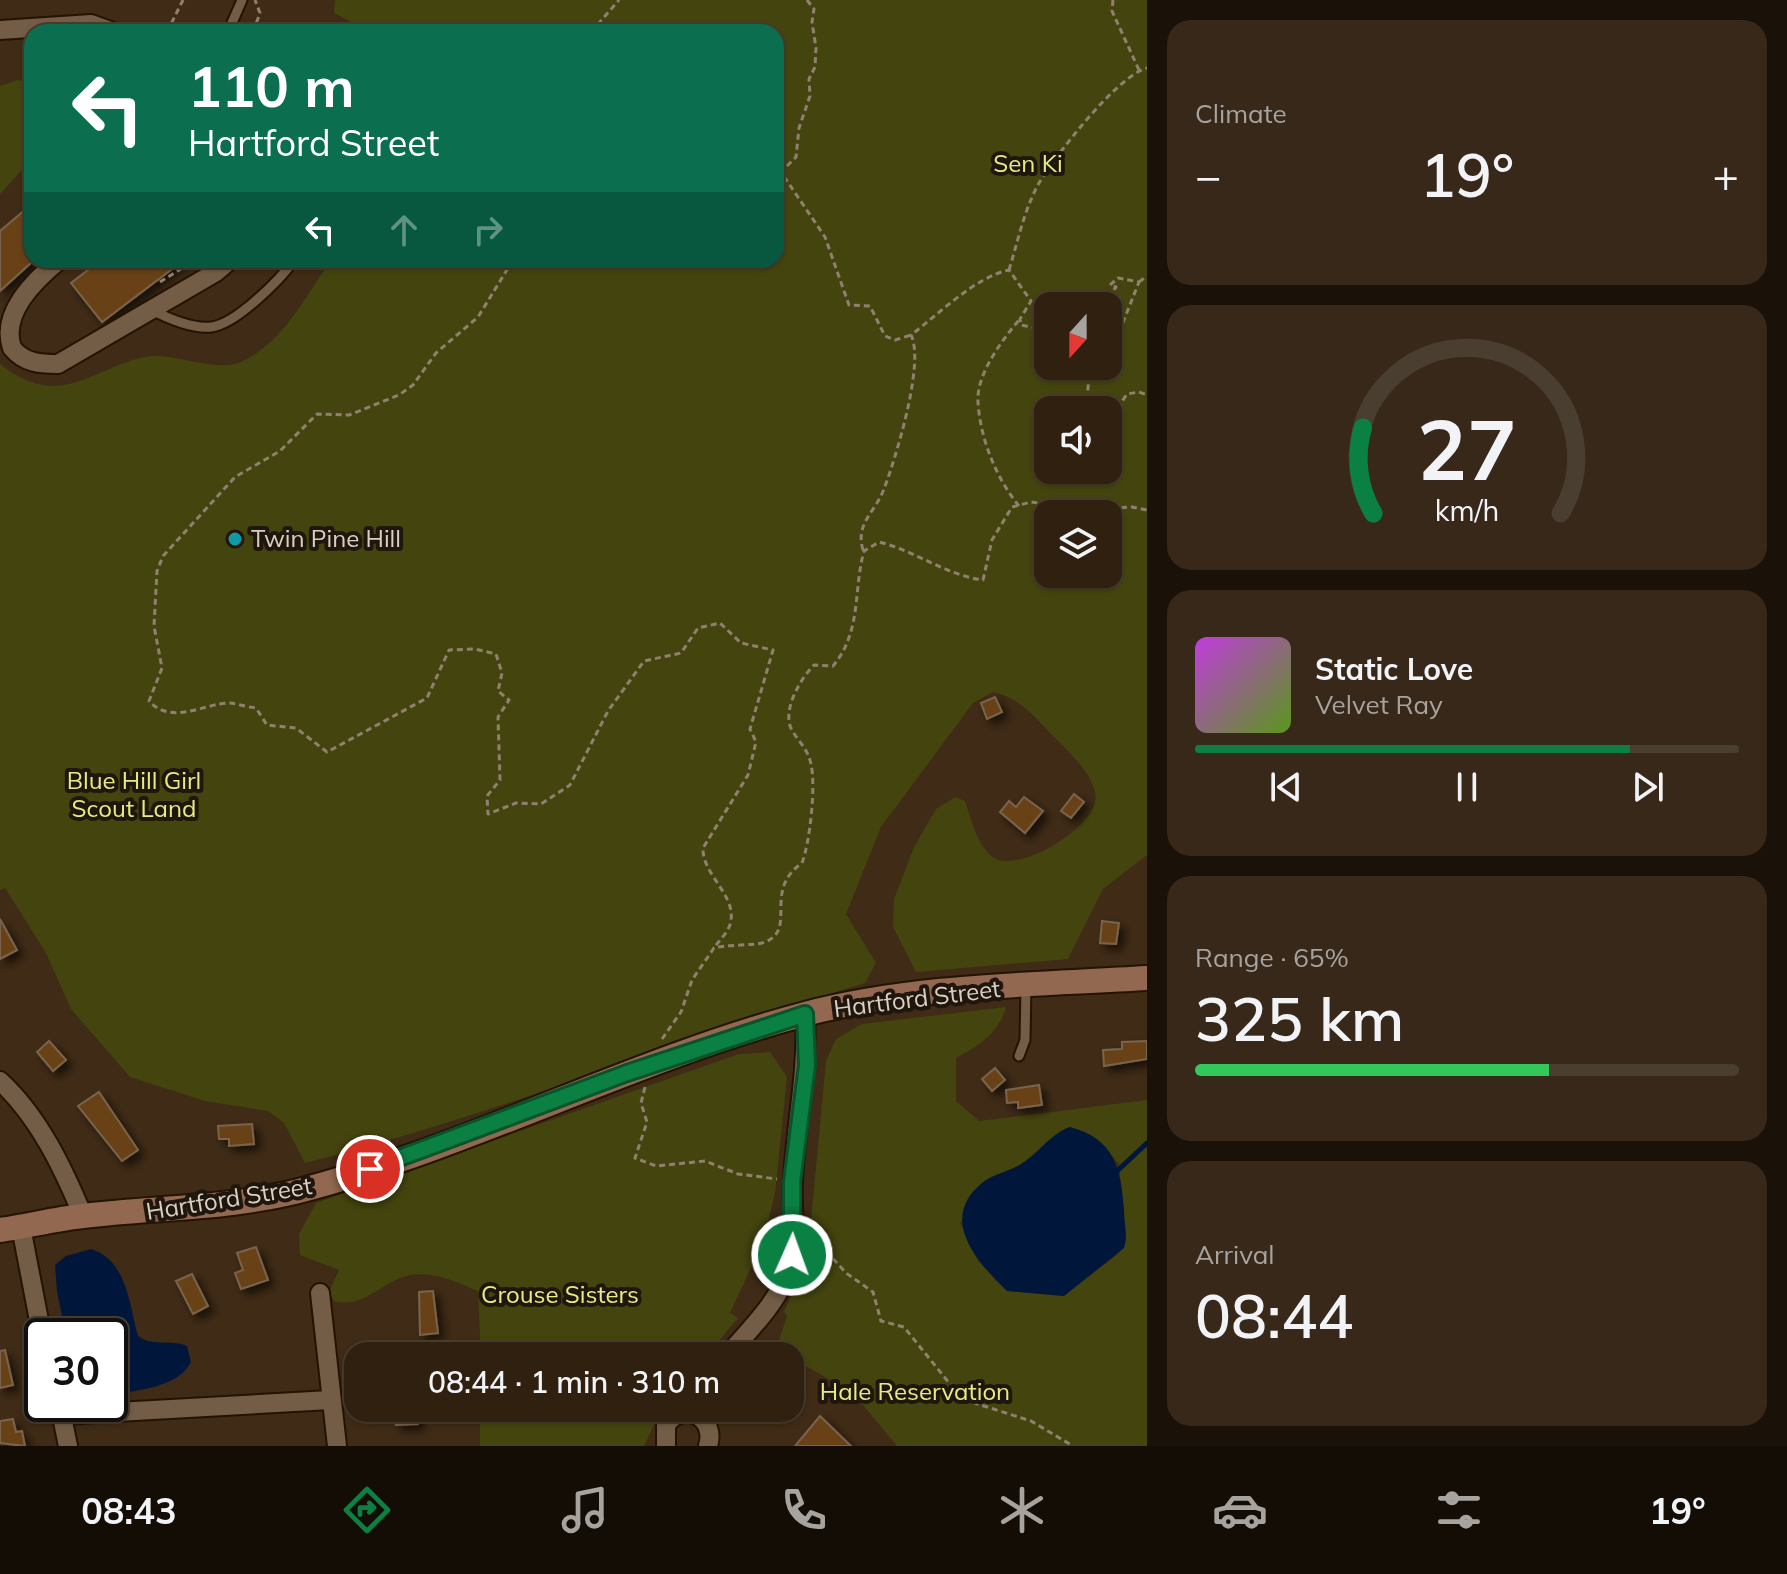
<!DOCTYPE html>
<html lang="en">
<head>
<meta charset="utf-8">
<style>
  body { margin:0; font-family:Mulish,sans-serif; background:#372819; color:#f1f3f6; height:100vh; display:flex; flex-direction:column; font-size:30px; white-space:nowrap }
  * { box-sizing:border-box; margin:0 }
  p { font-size:26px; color:#a7a39f }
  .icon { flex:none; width:44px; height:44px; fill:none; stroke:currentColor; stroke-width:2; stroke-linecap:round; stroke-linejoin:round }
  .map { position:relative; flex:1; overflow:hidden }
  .side { display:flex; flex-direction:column; gap:20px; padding:20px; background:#1a1209; width:640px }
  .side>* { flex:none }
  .hud { position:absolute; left:24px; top:24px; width:760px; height:244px; border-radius:24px; box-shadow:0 2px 6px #0004,0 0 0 2px #4a3e30; background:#0b6e4f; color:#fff; overflow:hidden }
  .needle { width:52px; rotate:201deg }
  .tools { position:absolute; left:1034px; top:292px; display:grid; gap:16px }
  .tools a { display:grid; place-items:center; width:88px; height:88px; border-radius:16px; background:#2f2010; box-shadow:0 2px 6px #0004,0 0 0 2px #4a3e30; font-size:40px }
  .speed { position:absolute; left:24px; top:1318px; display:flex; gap:16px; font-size:40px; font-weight:700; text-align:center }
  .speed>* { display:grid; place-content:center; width:104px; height:104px; border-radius:50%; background:#2f2010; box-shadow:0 2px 6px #0004,0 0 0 2px #4a3e30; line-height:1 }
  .speed .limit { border:4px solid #111; border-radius:12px; background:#fff; color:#111 }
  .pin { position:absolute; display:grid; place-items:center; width:68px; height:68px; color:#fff; margin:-34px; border:4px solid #fff; border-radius:50%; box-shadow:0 2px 8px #0007 }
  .me { position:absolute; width:88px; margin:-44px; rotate:2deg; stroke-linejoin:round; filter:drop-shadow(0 0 6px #0008) }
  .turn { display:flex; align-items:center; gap:28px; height:168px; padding:0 32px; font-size:36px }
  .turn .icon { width:104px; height:104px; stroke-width:2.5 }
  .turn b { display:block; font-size:56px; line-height:68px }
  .lanes { display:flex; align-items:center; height:76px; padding:0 32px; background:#0003; justify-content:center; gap:40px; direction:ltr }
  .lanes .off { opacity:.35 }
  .big { font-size:60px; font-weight:600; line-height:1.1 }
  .side .card { flex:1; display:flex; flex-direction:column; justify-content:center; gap:12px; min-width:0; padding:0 28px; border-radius:24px; background:#372819 }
  .side .dial { align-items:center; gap:0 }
  .dial svg { height:208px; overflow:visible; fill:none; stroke:#4a3e30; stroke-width:7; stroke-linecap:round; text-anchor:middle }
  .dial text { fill:#f1f3f6; stroke:none }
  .song { display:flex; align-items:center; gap:24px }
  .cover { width:96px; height:96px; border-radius:12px; background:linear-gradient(135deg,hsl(290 70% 55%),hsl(90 70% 35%)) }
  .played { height:8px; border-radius:4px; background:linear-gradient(90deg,#0b8043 80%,#4a3e30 80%) }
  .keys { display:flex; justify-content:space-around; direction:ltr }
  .heat { display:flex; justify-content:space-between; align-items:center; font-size:44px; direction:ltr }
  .charge { height:12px; border-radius:6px; background:linear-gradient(90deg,#34c759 65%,#4a3e30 0) }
  .trip { position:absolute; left:344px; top:1342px; width:460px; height:80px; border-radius:24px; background:#2f2010; box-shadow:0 2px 6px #0004,0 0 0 2px #4a3e30; font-weight:600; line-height:80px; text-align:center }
  .tab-bar { display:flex; height:128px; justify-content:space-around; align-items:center; background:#130d06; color:#a7a39f }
  .tab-bar .icon { width:56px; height:56px }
  .tab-bar .on { color:#0b8043 }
  .tab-bar b { font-size:36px; color:#f1f3f6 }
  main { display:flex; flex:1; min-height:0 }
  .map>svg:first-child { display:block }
  .green { fill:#44450e; fill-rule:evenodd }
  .water { fill:#00173b }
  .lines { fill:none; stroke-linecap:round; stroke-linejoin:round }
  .stream { stroke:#00173b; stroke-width:5 }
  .building { fill:#684316; stroke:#7a644d; stroke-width:2; filter:url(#shadow) }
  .lane-casing { stroke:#251301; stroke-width:13 }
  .street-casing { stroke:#251301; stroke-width:22 }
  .secondary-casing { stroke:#251301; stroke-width:28 }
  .path { stroke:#90806f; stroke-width:3; stroke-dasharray:6 4; stroke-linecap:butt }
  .lane { stroke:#735d46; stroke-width:9 }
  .street { stroke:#735d46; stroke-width:18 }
  .secondary { stroke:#926851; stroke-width:24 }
  .route-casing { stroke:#07532c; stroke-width:20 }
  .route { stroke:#0b8043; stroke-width:14 }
  .culture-dot { fill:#0f9aa8; stroke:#1f160d; stroke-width:3 }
  .labels { text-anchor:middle; stroke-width:8; stroke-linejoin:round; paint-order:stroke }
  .park-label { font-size:24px; fill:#e7eb83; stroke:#1f160d }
  .poi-label { font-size:24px; fill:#dbcfc2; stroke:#1f160d; text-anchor:start }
  .street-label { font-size:24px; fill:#dbcfc2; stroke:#1f160d }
</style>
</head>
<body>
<main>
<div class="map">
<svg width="1147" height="1446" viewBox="0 0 1147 1446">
  <defs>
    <filter id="shadow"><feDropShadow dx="5.5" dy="5.5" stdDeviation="4" flood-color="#0009"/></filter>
  </defs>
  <rect width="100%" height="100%" fill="#3f2b16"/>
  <path class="green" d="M335,0H1147V855L1103,889L1068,959L916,972L893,927L894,899L914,847L936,809L955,797L965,801C971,818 978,850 996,859C1022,872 1104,823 1095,792C1089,769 1067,750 1051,734C1034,716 1018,697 993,692L973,703L881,827L846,914L876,963L865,983C678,1041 495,1115 305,1163L284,1123L268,1111L205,1101L130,1077L71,1009L46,953L5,888L0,890V364C13,375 32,385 50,386C88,387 120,356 157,356C182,356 219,373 243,361C283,342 306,296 331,260H776V32H370L334,13ZM1048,306H1108V366H1048ZM1048,410H1108V470H1048ZM1048,514H1108V574H1048Z
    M17,80L32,82V159L0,194V86Z
    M1006,1007C999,1033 979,1046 956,1058V1101L979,1121L1147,1100V1446H897L853,1393L776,1349L787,1316L784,1311L807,1263L826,1061L836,1039L862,1024ZM1047,1145L1104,1146L1119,1164L1126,1241L1118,1254L1064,1296L1007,1291L978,1261L960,1223L991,1177L1019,1166Z
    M770,1052L787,1077L775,1193L764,1240L730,1313L738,1318L706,1356H481L478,1291C456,1282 435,1271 410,1275C386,1279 362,1310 334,1301L329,1292L339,1270L300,1255L299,1234L316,1203L739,1054Z
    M480,1408H662L644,1446H480Z"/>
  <path class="water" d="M1070,1127C1115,1139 1121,1169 1124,1210C1124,1223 1128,1235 1124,1248L1064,1296L1007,1291C977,1262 938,1219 982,1183C993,1174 1009,1172 1021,1164C1038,1154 1051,1133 1070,1127Z
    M91,1249C127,1260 129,1304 138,1336C152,1347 171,1339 187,1346L191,1362C178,1388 137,1390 110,1395V1336H66L57,1291L55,1265L66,1256Z"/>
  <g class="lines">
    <path class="stream" d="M1116,1172L1147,1143"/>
  </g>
  <path class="building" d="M32,204V262L0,291V231Z
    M101,260H184L102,322L71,283Z
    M995,697L1002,712L987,719L981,703Z
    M1074,794L1084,802L1071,818L1061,811Z
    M1024,797L1043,811L1025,833L1000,812L1009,801L1016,807Z
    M0,919L17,950L0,959Z
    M1102,921L1119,923L1116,944L1100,943Z
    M49,1041L66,1060L53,1071L37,1052Z
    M1147,1041V1059L1104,1066L1103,1050L1122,1049V1042Z
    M995,1068L1005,1080L992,1091L982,1079Z
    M1039,1085L1042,1105L1018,1108V1102L1007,1103L1006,1090Z
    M99,1092L138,1150L122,1161L78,1106Z
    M252,1124L254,1144L229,1146V1139H219L218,1126Z
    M256,1247L268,1280L241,1289L235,1273L243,1270L237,1253Z
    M192,1274L208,1306L193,1314L176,1281Z
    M433,1291L438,1333L420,1335L419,1292Z
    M5,1350L13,1385L0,1388V1351Z
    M395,1408H417L418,1424L396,1425Z
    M820,1416L851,1446H795Z
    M13,1419L16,1432L22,1431L25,1446L0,1443V1421Z"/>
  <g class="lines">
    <g class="lane-casing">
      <path id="lane" d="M228,32L242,0
        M150,309C167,318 191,329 211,327C235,325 281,279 294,260
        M1019,1056L1025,1040L1026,986"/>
    </g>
    <g class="street-casing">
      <path id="street" d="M0,30L91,24L113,32
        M59,260C35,280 0,313 12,348C24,363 40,364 58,364L216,272L230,260
        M0,1081C39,1117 63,1168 83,1216
        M21,1227L42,1336
        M320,1293L337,1446
        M727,1356C748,1331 773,1308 786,1277C799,1245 791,1213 793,1180C796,1122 808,1073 805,1014
        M60,1407L68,1446
        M63,1415L330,1400
        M666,1446V1425C683,1400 717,1417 708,1446"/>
    </g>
    <g class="secondary-casing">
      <path id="secondary" d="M0,1230C28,1226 55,1219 83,1216C159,1207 236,1209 310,1188C479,1142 636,1059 805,1014C916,985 1034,985 1147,978"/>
    </g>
    <path class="path" d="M807,0L814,9L812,22L816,48L815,67L809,79L810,96L799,128L796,157L781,172L825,237L849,305L870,306L885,336L895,340L911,335
      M1113,0L1112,11L1139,70
      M167,32L183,0
      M253,32L260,13L255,0
      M591,32L619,0
      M513,260L478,317L436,353L413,385L399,395L349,415L317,414L280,451L235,477L163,556L157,571L154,626L162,668L149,701C172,726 204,703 230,703C238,704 247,707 256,708L267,725L296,728L327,752L427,698L449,650L475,649L496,654L502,673L498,691L509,700L498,717L500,780L487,796L488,814L516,803L541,804L570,785L608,711L644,661L681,653L698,628L720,623L741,643L773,650L750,729L756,742L748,775L703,848C702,874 735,894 731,920C730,931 720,939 714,948
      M1009,270C1018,241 1024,210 1039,183C1056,155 1117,76 1147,68
      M160,282L195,260
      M1139,282L1147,276
      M1102,306L1116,287L1110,285L1118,278L1139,282L1120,330L1108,341
      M1090,410L1087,395L1091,366
      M1108,412L1116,410L1127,394L1139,392L1147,395
      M1019,506C996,478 980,438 978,402C976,374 1003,339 1020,319
      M863,550C855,523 875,513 884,489C896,457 925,363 911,335C939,314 975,277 1009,270L1031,301L1020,319L1021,325L1041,329L1048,315
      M662,1039L681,1012L692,980L714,948C729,944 755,946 765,942C798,929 762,891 802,863C810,842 816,786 811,764C808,750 800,743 793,732C780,713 800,679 814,665L833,666C862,631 853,591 864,551L879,542C916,551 945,575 983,580L992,540L1012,507L1031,502L1087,510L1132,507L1147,510
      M645,1087L641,1103L647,1122L635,1158L656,1166L705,1161L738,1174L777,1179
      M811,1226L817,1241L846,1273L873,1292L881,1321L904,1327L962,1399L1031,1421L1073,1446"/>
    <use href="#lane" class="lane"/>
    <use href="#street" class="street"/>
    <use href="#secondary" class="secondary"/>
  </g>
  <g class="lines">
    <g class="route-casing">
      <path id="route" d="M370,1169L627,1073L805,1014L807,1065L792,1182V1255"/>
    </g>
    <use href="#route" class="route"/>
  </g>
  <circle class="culture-dot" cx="235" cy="539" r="8"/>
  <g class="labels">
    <g class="park-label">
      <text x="1028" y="172">Sen Ki</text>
      <text x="134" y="789">Blue Hill Girl<tspan x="134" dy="28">Scout Land</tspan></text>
      <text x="560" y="1303">Crouse Sisters</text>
      <text x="915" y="1400">Hale Reservation</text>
    </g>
    <g class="poi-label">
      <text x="251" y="547">Twin Pine Hill</text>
    </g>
    <g class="street-label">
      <text transform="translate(917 999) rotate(-7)" y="8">Hartford Street</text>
      <text transform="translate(229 1199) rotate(-9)" y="8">Hartford Street</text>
    </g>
  </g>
</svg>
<div class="tools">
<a><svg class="needle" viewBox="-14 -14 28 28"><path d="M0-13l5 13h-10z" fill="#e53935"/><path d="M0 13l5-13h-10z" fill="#a7a39f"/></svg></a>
<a><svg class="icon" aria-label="sound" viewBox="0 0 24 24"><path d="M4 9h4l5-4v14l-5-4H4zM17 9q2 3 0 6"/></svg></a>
<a><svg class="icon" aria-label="layers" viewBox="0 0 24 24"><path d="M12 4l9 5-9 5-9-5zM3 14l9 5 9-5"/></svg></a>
</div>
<div class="speed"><div class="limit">30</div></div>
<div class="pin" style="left:370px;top:1169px;background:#d93025"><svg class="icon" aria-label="arrive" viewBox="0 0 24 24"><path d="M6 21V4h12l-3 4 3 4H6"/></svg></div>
<svg class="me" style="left:792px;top:1255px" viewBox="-20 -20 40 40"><circle r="17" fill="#0b8043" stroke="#fff" stroke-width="3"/><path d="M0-11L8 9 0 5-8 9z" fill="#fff"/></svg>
<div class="trip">08:44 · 1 min · 310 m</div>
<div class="hud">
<div class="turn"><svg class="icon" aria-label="left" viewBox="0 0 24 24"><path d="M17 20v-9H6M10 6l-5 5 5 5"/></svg><div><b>110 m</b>Hartford Street</div></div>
<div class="lanes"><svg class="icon" aria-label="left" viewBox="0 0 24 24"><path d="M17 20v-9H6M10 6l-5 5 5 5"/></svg><svg class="icon off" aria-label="ahead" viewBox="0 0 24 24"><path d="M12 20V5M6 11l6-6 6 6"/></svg><svg class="icon off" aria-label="right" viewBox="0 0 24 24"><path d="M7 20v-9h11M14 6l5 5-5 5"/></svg></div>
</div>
</div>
<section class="side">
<div class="card"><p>Climate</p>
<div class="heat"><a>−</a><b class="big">19°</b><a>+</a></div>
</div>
<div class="card dial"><svg viewBox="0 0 100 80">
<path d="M14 69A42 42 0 1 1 86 69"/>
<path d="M14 69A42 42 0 0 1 10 36" stroke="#0b8043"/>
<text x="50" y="56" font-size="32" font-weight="700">27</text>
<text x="50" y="72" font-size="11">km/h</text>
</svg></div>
<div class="card">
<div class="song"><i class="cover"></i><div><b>Static Love</b><p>Velvet Ray</p></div></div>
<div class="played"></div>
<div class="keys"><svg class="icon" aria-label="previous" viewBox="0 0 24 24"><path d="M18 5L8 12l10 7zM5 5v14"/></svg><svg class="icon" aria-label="pause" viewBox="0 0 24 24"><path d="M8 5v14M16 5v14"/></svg><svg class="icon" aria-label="next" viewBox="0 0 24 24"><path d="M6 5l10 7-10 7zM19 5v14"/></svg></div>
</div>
<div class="card"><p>Range · 65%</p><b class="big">325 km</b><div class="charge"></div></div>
<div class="card"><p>Arrival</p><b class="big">08:44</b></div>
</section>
</main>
<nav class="tab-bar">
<b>08:43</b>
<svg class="icon on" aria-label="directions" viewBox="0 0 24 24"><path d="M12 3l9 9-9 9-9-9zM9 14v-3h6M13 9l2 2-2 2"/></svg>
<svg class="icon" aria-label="music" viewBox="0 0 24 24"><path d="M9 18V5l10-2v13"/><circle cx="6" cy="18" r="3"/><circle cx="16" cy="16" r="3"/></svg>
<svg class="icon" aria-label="phone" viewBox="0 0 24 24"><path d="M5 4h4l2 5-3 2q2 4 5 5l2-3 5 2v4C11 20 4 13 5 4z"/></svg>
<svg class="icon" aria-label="climate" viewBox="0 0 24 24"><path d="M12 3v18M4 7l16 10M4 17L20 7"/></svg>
<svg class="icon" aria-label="car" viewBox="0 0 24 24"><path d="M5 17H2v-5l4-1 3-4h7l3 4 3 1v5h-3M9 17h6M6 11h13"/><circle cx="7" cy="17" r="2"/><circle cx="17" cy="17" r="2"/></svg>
<svg class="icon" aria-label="filters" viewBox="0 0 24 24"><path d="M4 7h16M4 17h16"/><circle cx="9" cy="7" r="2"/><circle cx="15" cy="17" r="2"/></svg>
<b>19°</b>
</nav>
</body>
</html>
